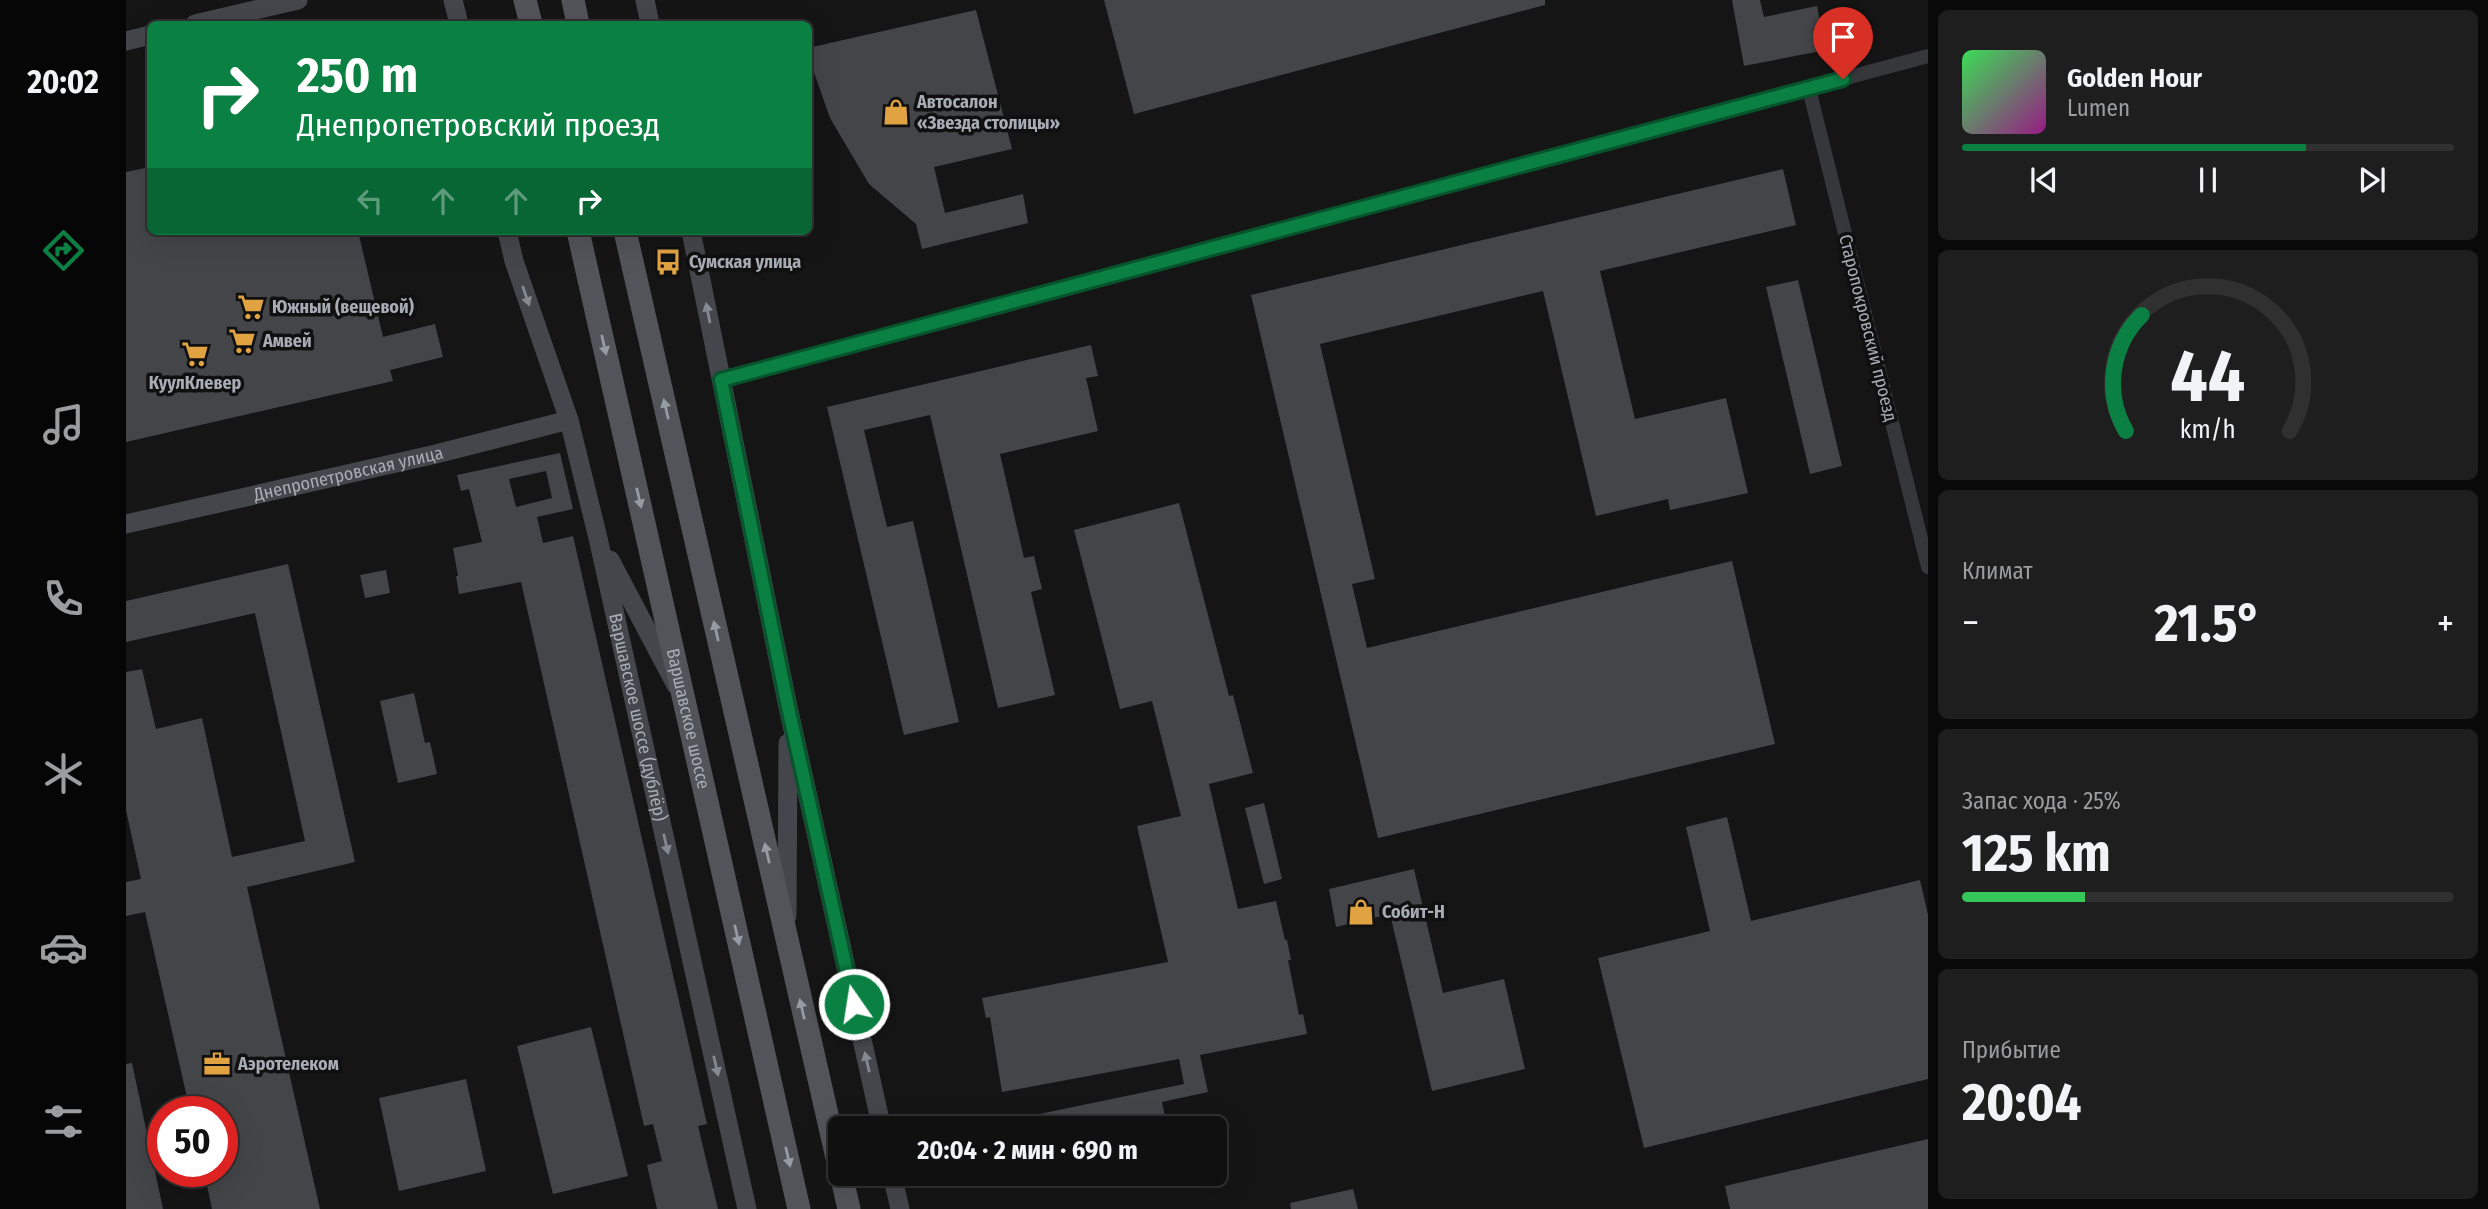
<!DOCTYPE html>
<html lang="ru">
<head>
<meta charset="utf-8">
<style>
  body { margin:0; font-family:"Fira Sans Condensed",sans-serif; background:#1e1e1e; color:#f1f3f6; height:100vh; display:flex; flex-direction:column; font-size:26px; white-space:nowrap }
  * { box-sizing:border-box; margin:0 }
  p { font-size:23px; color:#9c9d9f }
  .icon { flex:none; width:38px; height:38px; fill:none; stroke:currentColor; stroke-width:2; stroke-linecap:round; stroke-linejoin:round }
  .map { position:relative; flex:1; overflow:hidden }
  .panel { display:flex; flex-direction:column; gap:10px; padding:10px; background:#090909; width:560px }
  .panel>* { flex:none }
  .banner { position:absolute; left:21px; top:21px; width:665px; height:214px; border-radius:10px; box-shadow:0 7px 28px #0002,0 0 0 2px #303030; background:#0b8043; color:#fff; overflow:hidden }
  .speed { position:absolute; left:21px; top:1096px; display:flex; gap:14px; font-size:35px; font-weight:700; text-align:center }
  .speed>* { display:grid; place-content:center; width:91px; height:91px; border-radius:50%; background:#101010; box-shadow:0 7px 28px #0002,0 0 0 2px #303030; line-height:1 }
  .speed .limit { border:10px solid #d22; background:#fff; color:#111 }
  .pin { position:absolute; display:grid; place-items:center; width:60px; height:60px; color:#fff; margin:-72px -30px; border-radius:50% 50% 50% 0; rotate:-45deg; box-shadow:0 0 7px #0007 }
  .pin .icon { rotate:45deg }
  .me { position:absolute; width:77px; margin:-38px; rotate:347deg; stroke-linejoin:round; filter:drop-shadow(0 0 5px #0008) }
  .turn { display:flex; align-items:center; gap:24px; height:147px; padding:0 35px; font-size:32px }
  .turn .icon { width:91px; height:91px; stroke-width:2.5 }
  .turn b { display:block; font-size:49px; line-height:60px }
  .lanes { display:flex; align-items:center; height:66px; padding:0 35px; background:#0003; justify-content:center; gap:35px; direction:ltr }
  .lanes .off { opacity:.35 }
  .big { font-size:52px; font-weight:700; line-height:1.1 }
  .panel .tile { flex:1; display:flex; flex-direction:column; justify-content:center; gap:10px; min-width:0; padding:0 24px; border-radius:10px; background:#1e1e1e }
  .panel .dial { align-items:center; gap:0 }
  .dial svg { height:182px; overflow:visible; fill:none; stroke:#303030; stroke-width:7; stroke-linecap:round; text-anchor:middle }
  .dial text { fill:#f1f3f6; stroke:none }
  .song { display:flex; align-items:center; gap:21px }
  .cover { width:84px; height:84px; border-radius:10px; background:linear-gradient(135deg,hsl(130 70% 55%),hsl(310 70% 35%)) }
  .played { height:7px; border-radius:4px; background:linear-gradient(90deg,#0b8043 70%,#303030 70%) }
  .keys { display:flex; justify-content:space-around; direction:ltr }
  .heat { display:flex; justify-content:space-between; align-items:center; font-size:38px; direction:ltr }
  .charge { height:10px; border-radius:5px; background:linear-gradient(90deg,#34c759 25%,#303030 0) }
  .trip { position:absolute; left:702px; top:1116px; width:399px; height:70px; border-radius:10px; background:#101010; box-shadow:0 7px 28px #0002,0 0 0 2px #303030; font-weight:700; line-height:70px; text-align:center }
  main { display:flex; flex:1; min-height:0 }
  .tab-bar { display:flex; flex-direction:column; width:126px; justify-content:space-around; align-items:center; background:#060606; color:#9c9d9f }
  .tab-bar .icon { width:49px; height:49px }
  .tab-bar .selected { color:#0b8043 }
  .tab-bar b { font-size:32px; color:#f1f3f6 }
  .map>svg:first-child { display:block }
  .building { fill:#444549; fill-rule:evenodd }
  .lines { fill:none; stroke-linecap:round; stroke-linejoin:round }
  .street { stroke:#36373b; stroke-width:14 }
  .secondary { stroke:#44464b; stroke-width:19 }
  .primary { stroke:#52545a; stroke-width:23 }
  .oneway { fill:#858990 }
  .oneway2 { fill:#979ba3 }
  .route-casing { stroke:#07532c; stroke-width:18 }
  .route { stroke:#0b8043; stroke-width:12 }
  .labels { text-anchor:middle; stroke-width:7; stroke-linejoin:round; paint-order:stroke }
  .poi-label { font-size:18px; font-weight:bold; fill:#a8adb5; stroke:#101011; text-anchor:start }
  .street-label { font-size:18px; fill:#a8adb5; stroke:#101011 }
</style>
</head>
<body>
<main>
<nav class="tab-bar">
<b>20:02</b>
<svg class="icon selected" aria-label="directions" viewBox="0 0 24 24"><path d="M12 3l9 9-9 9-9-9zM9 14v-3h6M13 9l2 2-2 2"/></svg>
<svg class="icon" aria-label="music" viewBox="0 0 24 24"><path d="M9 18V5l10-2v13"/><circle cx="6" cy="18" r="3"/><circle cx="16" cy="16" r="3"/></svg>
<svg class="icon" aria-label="phone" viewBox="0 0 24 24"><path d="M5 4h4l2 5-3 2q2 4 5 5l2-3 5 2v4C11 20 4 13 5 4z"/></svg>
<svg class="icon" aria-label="climate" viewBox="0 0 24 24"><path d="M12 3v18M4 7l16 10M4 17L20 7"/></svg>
<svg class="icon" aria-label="car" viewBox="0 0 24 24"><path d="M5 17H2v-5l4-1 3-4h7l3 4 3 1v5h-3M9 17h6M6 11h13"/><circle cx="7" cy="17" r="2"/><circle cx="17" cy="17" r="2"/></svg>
<svg class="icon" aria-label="filters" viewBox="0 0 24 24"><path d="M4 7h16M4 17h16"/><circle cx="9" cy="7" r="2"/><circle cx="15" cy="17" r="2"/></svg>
</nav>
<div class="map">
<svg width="1802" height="1209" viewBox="0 0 1802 1209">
  <rect width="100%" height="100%" fill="#151516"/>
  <path class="building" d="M978,0H1419V5L1008,114Z
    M1606,0H1634L1638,17L1691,6L1700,50L1618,66Z
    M850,10L886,149L808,167L819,213L897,194L902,223L796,249L790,224L743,184L704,118L682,55V48Z
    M24,167V231H232L257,337L309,324L317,357L264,370L267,381L0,442V172Z
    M1657,169L1670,225L1474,271L1509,419L1600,398L1622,493L1544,510L1542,499L1470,516L1417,291L1194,344L1249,579L1226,584L1241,648L1606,561L1649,744L1252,838L1125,295Z
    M1672,280L1716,466L1684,474L1640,287Z
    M965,345L972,376L960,378L972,431L874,454L898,558L908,556L916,589L905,592L929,695L872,708L804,415L738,430L761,527L787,521L833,722L778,735L701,407Z
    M434,453L447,509L411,517L417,543L447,536L581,1124L572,1126L592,1209H531L521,1165L536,1161L527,1124L518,1126L395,582L333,594L330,576H332L327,548L356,542L343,489L335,491L331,475ZM420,471L426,498L390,507L383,479Z
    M1053,503L1103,696L1107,695L1127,773L1083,784L1112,909L1150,901L1159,940H1161L1165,960H1162L1173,1015L1177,1014L1181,1034L1074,1055L1082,1092L1036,1102L1041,1127L1032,1129H907L904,1116L1058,1084L1053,1059L876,1092L864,1017L860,1018L856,998L1042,962L1011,826L1055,816L1026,701L994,709L948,530Z
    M162,564L229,862L121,887L194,1209H86L78,1171H96V1111H64L19,912L0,916V882L15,879L0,810V672L16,669L30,729L76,718L106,857L179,841L129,613L0,642V601Z
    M260,570L264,593L239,598L234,575Z
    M288,693L299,743L304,742L311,774L272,783L254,701Z
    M1138,803L1156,879L1138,884L1119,808Z
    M1601,817L1625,921L1794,880L1802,915V1079L1518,1148L1472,958L1584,931L1560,827Z
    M1288,869L1317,993L1378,979L1399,1069L1306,1091L1264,914L1210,927L1203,889Z
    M465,1027L502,1176L427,1194L391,1046Z
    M6,1063L37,1209H0V1064Z
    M340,1079L360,1171L273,1191L253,1098Z
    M1802,1139V1209H1604L1599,1186Z
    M1227,1189L1232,1209H1165L1164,1203Z"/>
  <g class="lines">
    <path class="street" d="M1683,89L1802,567
      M595,380L1802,56"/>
    <g class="secondary">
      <path d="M327,0L333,24"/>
      <path d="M519,0L524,24"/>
      <path d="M69,24L172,0"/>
      <path d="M0,41L24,35"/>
      <path id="s1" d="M381,231L388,261L443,420L472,538L621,1209"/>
      <path d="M565,231L662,707L756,1129"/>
      <path id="s2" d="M0,524L310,454L443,420"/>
      <path d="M484,560L550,685"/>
      <path d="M661,916L662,743"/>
      <path d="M766,1174L774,1209"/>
    </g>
    <g class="primary">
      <path d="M399,0L405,24"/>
      <path d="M447,0L452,24"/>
      <path id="s3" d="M452,231L673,1209"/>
      <path d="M499,231L714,1171"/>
      <path d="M715,1174L723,1209"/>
    </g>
  </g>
  <defs><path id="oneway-solid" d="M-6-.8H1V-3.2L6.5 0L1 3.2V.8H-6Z" transform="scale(1.75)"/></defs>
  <g class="oneway">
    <use href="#oneway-solid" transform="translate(400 296) rotate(71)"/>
    <use href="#oneway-solid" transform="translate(582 313) rotate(-101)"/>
    <use href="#oneway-solid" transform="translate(540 844) rotate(77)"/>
    <use href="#oneway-solid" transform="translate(741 1062) rotate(-103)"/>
    <use href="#oneway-solid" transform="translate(590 1066) rotate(77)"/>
  </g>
  <g class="oneway2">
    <use href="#oneway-solid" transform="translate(478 345) rotate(77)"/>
    <use href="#oneway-solid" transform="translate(540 409) rotate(-103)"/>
    <use href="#oneway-solid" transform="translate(513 498) rotate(77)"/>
    <use href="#oneway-solid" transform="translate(590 631) rotate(-103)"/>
    <use href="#oneway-solid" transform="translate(641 853) rotate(-103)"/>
    <use href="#oneway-solid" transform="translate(611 935) rotate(77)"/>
    <use href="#oneway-solid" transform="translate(676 1009) rotate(-103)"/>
    <use href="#oneway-solid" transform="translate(662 1157) rotate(77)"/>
  </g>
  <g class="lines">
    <g class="route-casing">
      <path id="route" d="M728,1004L662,707L595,380L1717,79"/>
    </g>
    <use href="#route" class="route"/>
  </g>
  <defs>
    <g id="shop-bare" transform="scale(2.1)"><path d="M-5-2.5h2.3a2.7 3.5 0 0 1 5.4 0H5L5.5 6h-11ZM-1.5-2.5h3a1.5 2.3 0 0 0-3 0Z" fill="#e1a242" stroke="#101011" stroke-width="2.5" paint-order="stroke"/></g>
    <g id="bus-bare" transform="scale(2.1)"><path d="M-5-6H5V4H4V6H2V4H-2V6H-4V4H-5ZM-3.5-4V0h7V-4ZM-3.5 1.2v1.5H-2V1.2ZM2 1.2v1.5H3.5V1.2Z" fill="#e1a242" stroke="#101011" stroke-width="2.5" paint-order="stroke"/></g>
    <g id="supermarket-bare" transform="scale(2.1)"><path d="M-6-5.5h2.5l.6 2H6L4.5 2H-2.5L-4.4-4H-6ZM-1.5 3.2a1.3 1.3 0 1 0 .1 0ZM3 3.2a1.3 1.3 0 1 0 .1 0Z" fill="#e1a242" stroke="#101011" stroke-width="2.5" paint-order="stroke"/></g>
    <g id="office-bare" transform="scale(2.1)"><path d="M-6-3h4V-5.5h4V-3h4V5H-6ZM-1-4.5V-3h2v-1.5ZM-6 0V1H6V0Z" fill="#e1a242" stroke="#101011" stroke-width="2.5" paint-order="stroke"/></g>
  </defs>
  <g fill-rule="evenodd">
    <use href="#shop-bare" x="770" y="112"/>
    <use href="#bus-bare" x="542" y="262"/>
    <use href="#supermarket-bare" x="125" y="307"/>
    <use href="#supermarket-bare" x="116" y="341"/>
    <use href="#supermarket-bare" x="69" y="354"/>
    <use href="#shop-bare" x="1235" y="912"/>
    <use href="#office-bare" x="91" y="1064"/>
  </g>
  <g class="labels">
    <g class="poi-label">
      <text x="791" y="108">Автосалон<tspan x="791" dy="21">«Звезда столицы»</tspan></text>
      <text x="563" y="268">Сумская улица</text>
      <text x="146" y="313">Южный (вещевой)</text>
      <text x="137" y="347">Амвей</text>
      <text x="69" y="389" text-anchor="middle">КуулКлевер</text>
      <text x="1256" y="918">Собит-Н</text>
      <text x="112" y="1070">Аэротелеком</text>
    </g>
    <g class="street-label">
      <text transform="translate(1742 328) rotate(76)" y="6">Старопокровский проезд</text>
      <text dy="6" stroke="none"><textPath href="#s2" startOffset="228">Днепропетровская улица</textPath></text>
      <text dy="6" stroke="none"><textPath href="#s1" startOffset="504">Варшавское шоссе (дублёр)</textPath></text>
      <text dy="6" stroke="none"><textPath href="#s3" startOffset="500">Варшавское шоссе</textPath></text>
    </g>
  </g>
</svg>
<div class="speed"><div class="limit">50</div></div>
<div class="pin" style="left:1717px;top:79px;background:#d93025"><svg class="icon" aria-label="arrive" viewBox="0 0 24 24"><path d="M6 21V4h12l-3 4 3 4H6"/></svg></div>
<svg class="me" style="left:728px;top:1004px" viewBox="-20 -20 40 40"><circle r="17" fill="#0b8043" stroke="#fff" stroke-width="3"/><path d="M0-11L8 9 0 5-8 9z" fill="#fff"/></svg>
<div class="trip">20:04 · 2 мин · 690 m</div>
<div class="banner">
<div class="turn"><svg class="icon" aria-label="right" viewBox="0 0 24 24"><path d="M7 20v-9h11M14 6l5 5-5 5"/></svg><div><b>250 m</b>Днепропетровский проезд</div></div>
<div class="lanes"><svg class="icon off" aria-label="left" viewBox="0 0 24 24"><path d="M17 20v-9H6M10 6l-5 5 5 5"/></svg><svg class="icon off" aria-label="ahead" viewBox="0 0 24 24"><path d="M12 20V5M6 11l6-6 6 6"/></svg><svg class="icon off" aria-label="ahead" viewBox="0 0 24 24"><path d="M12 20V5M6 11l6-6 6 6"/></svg><svg class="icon" aria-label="right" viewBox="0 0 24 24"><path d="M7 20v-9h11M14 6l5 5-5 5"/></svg></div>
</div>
</div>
<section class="panel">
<div class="tile">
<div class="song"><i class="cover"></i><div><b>Golden Hour</b><p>Lumen</p></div></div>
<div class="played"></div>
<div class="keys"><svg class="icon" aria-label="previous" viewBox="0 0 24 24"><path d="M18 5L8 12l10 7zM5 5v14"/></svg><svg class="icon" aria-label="pause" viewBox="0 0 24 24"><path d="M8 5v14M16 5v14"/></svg><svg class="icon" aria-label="next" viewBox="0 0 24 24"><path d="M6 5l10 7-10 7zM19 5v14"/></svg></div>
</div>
<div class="tile dial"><svg viewBox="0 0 100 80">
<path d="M14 69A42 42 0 1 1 86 69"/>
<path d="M14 69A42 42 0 0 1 21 18" stroke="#0b8043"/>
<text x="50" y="56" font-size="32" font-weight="700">44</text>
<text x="50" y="72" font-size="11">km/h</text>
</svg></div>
<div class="tile"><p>Климат</p>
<div class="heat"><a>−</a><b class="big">21.5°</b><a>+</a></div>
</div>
<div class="tile"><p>Запас хода · 25%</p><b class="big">125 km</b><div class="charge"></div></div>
<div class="tile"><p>Прибытие</p><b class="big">20:04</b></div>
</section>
</main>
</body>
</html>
